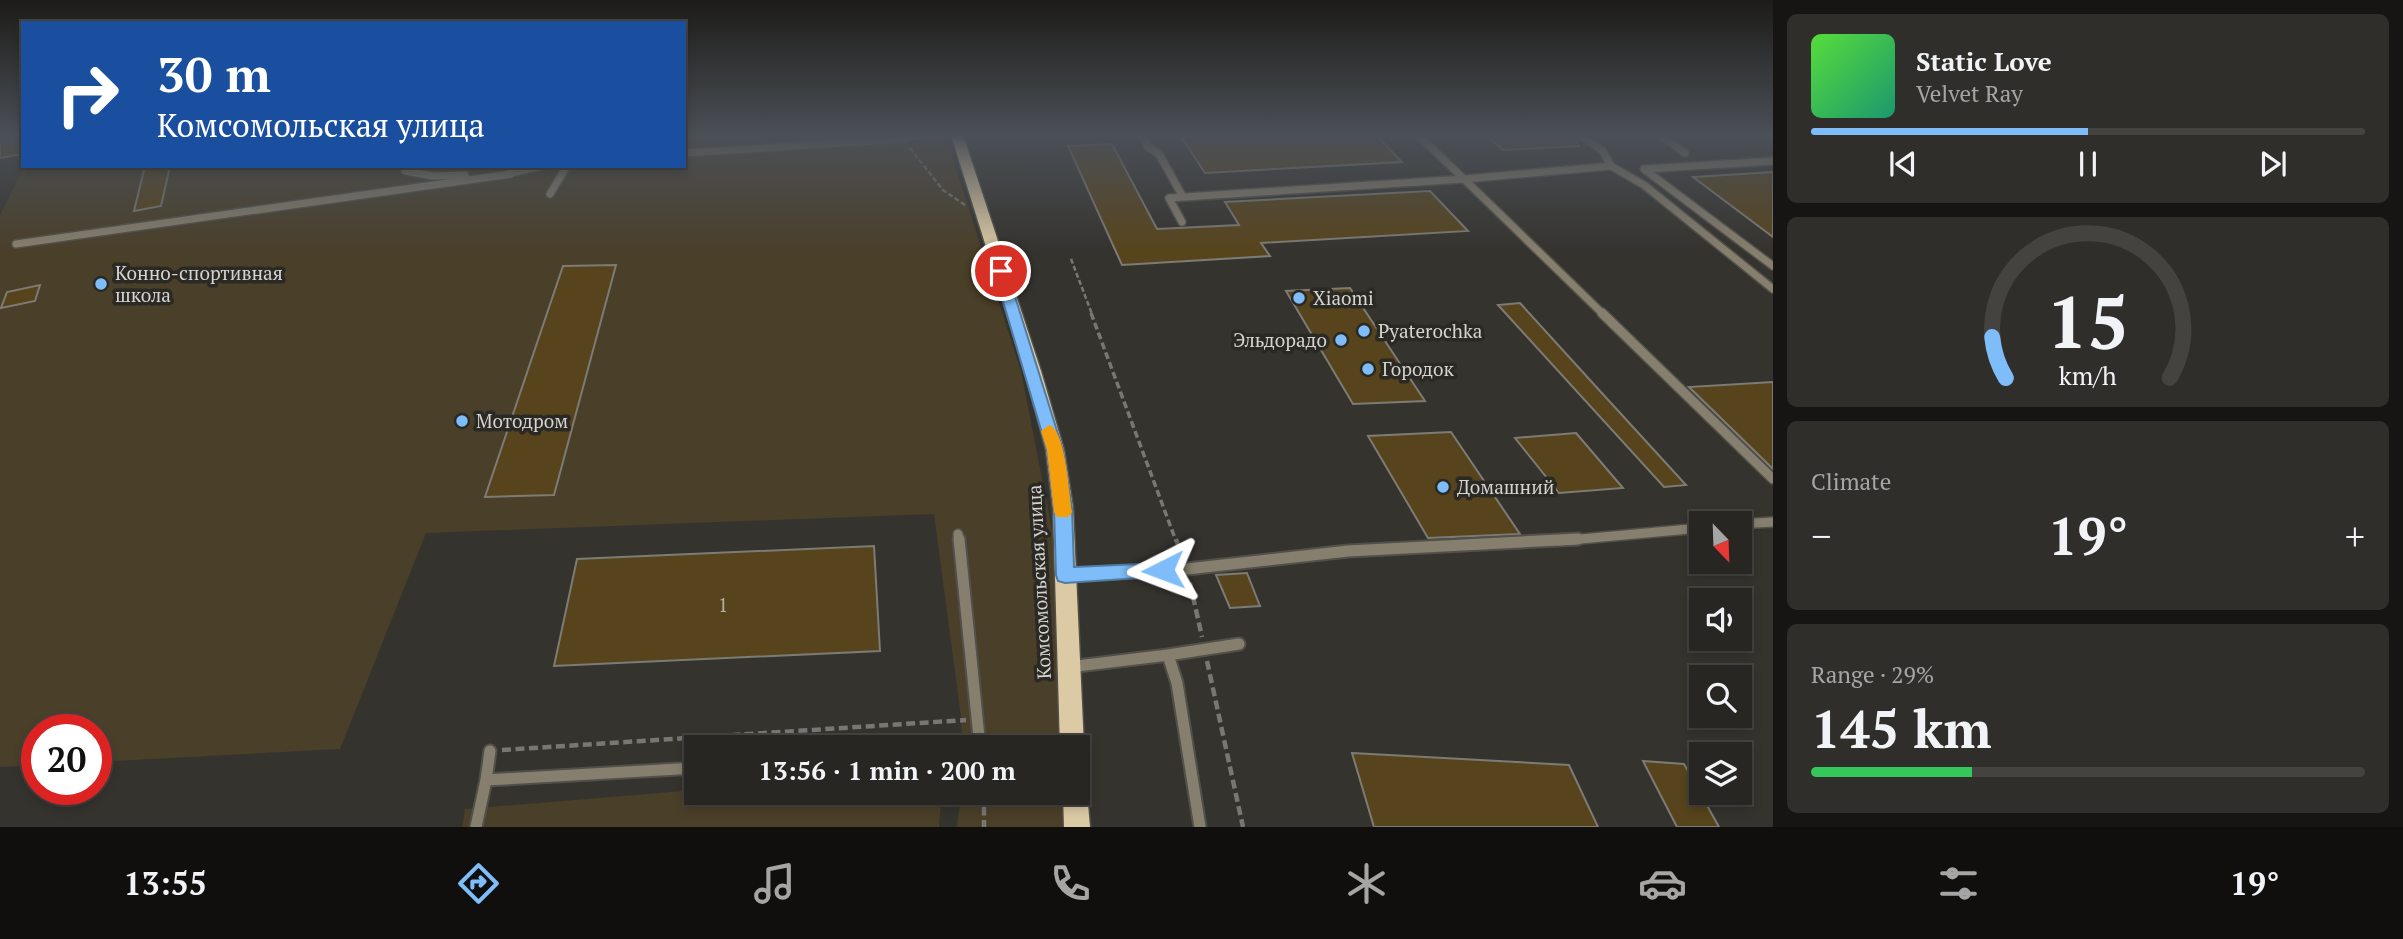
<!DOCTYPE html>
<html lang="en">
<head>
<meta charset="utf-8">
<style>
  body { margin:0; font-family:"PT Serif",serif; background:#302e2a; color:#f1f3f6; height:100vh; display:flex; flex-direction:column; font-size:26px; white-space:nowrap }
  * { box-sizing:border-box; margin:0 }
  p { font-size:23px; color:#a5a5a5 }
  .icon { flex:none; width:38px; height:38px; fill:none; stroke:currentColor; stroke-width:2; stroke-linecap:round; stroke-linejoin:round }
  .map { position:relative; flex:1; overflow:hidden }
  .sheet { display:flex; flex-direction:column; gap:14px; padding:14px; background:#161513; width:630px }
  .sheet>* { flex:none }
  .guide { position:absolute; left:21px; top:21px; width:665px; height:147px; border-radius:0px; box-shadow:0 4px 10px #0003,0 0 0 2px #444340; background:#1a4fa0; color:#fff; overflow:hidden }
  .needle { width:46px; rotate:157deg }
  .fabs { position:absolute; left:1689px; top:511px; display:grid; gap:14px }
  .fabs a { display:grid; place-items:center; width:63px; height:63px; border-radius:0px; background:#282622; box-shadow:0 4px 10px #0003,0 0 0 2px #444340; font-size:35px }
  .speed { position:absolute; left:21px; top:714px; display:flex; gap:14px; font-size:35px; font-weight:700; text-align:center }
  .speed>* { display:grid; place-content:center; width:91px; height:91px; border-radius:50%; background:#282622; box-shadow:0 4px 10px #0003,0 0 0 2px #444340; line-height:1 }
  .speed .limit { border:10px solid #d22; background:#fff; color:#111 }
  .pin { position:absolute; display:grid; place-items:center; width:60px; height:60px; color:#fff; margin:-30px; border:4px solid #fff; border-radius:50%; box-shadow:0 2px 7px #0007 }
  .me { position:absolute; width:77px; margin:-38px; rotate:267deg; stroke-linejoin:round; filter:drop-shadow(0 0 5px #0008) }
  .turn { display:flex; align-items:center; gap:24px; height:147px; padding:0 21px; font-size:32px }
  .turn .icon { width:91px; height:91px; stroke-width:2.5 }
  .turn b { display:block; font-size:49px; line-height:60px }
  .big { font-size:52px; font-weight:800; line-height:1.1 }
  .sheet .card { flex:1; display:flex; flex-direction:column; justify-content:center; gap:10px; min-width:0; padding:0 24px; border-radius:10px; background:#302e2a }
  .sheet .dial { align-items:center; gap:0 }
  .dial svg { height:182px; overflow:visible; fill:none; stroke:#444340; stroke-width:7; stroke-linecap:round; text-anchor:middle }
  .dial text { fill:#f1f3f6; stroke:none }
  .song { display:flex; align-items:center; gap:21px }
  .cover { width:84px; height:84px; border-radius:10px; background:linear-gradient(135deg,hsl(110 70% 55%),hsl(160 70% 35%)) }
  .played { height:7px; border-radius:4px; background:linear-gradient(90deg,#7ebdf9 50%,#444340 50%) }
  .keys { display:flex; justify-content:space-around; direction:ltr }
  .heat { display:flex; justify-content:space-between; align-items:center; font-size:38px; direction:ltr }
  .charge { height:10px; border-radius:5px; background:linear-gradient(90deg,#34c759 29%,#444340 0) }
  .trip { position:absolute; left:684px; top:735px; width:406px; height:70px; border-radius:0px; background:#282622; box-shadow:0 4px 10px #0003,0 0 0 2px #444340; font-weight:800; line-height:70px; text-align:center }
  .dock { display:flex; height:112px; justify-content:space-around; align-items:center; background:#100f0e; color:#a5a5a5 }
  .dock .icon { width:49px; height:49px }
  .dock .on { color:#7ebdf9 }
  .dock b { font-size:32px; color:#f1f3f6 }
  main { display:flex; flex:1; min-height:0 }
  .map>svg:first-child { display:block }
  .green { fill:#4a3f29 }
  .building { fill:#57441c; stroke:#7d7b75; stroke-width:2 }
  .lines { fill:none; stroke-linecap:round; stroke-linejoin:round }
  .service-far2-casing { stroke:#52504b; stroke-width:10 }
  .service-far1-casing { stroke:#52504b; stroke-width:12 }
  .service-casing { stroke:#52504b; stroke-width:15 }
  .primary-casing { stroke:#52504b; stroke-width:3 }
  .path-far2 { stroke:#797773; stroke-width:2.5; stroke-dasharray:5 2.5; stroke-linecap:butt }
  .path-far1 { stroke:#797773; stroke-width:3.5; stroke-dasharray:7 3.5; stroke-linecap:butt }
  .path { stroke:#797773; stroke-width:4.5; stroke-dasharray:9 4.5; stroke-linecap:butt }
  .service-far2 { stroke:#877f6d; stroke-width:7 }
  .service-far1 { stroke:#877f6d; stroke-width:9 }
  .service { stroke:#877f6d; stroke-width:11 }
  .primary { fill:#dccaa5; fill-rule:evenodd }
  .route { fill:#7ebdf9; stroke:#527ba2; stroke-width:2 }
  .slow { fill:#f59e0b }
  .poi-dot { fill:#7ebdf9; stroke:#2b2924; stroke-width:2.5 }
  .labels { text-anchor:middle; stroke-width:7; stroke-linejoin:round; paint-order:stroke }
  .poi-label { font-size:19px; fill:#d6d4d1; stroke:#2b2924; text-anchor:start }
  .street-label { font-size:19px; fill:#d6d4d1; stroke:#2b2924 }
  .near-number-label { font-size:19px; fill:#b6b0a4 }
</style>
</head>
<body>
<main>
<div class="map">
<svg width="1773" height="827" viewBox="0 0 1773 827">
  <rect width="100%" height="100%" fill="#35332e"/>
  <path class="green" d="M684,135H945L1021,371L1055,545L1067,747H962L961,717L934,514L426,533L340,749L96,762V730H37V765L0,767V215L25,166H684Z
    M696,790V793H942L939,827H462L465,809Z
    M961,793H1069L1071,827H957Z"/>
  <path class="building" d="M0,135H23V154L0,158Z
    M1180,135H1376L1402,162L1205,173Z
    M1486,135H1574L1579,146L1503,150Z
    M1112,144L1157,229L1239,225L1225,202L1430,191L1468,231L1261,243L1270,256L1122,265L1068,146Z
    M145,166H170L161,206L134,211Z
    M1773,172V237L1693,177Z
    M616,265L554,495L485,497L563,266Z
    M40,285L35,301L1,308L7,292Z
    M1350,288L1383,338L1425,401L1353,404L1286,291Z
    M1520,303L1600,391L1686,485L1664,487L1498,305Z
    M1773,382V469L1689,387Z
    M1451,432L1520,534L1428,538L1368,436Z
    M1576,433L1623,488L1559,493L1515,438Z
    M874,546L880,651L554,666L577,559Z
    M1247,573L1260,606L1230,608L1216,575Z
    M1352,753L1569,765L1598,827H1374Z
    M1643,761L1684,764L1719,827H1677Z"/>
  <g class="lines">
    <g class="service-far2-casing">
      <path id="service-far2" d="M1142,135L1148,147L1159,154L1183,197
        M1418,135L1464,179L1611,166L1603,151L1580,135
        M1660,135L1685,153
        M684,153L903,139L918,135
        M1773,161L1644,169L1773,266
        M405,166V171L433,176L465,175
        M1611,166L1644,185L1773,289
        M507,174L543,166
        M550,194L567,166
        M1182,222L1169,198L1464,179L1603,314
        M16,244L511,174"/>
    </g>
    <g class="service-far1-casing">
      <path id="service-far1" d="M1602,313L1773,479
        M1740,524L1773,522
        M958,534L959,541
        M1559,541L1701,528"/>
    </g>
    <g class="service-casing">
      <path id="service" d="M959,539L980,747
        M1067,575L1187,569L1348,551L1578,539
        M1168,655L1239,644
        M1069,667L1168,655L1177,683L1200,827
        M486,780L490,751
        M476,827L486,780L696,768"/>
    </g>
    <g class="primary-casing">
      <path id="primary" d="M951,135H963L1041,371L1064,450L1073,508L1084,747L1078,756V747H1060L1053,508L1046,450L1025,371Z
        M1078,782L1084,785L1087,793L1090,827H1064L1063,793H1078Z"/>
    </g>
    <path class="path-far2" d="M684,137L694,135
      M910,148L943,190L965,205
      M1071,259L1092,314"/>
    <path class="path-far1" d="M1091,313L1176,541"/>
    <path class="path" d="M1176,539L1182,556
      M1190,583L1202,637
      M1207,661L1243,827
      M502,750L966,720
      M984,793V827"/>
    <use href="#service-far2" class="service-far2"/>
    <use href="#service-far1" class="service-far1"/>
    <use href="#service" class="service"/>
    <use href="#primary" class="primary"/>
  </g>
  <linearGradient id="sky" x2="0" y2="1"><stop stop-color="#1d1c19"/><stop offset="0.54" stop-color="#4b5057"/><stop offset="1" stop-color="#4b5057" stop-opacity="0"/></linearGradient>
  <rect width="1773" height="251" fill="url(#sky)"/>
  <path class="route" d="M1001,267L1007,271L1063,450L1072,508L1074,567L1163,563L1169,565L1172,570L1169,576L1065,583L1058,581L1056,575L1054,508L1047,450L994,271Z"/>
  <path class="slow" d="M1049,425C1066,430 1069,495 1072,512L1069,517H1057L1054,512L1047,450L1041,431Z"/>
  <g class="poi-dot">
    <circle cx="101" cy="284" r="7"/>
    <circle cx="1299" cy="298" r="7"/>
    <circle cx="1364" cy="331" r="7"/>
    <circle cx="1341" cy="340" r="7"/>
    <circle cx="1368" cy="369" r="7"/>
    <circle cx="462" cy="421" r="7"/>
    <circle cx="1443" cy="487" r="7"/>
  </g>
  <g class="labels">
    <g class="poi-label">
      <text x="115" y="280">Конно-спортивная<tspan x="115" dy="22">школа</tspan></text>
      <text x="1313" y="305">Xiaomi</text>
      <text x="1378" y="338">Pyaterochka</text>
      <text x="1327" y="347" text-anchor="end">Эльдорадо</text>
      <text x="1382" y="376">Городок</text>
      <text x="476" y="428">Мотодром</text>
      <text x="1457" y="494">Домашний</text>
    </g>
    <g class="street-label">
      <text transform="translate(1039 582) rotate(-93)" y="7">Комсомольская улица</text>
    </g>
    <g class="near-number-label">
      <text x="723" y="612">1</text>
    </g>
  </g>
</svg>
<div class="fabs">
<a><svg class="needle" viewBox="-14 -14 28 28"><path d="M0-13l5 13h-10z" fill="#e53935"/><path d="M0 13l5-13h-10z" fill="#a5a5a5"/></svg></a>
<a><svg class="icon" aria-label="sound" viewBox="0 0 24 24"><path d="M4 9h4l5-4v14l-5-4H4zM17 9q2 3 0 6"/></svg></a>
<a><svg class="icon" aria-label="search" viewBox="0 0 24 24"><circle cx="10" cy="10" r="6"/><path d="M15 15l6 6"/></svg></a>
<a><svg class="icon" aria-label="layers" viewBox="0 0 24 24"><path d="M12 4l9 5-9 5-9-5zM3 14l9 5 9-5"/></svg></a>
</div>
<div class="speed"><div class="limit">20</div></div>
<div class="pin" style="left:1001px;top:271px;background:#d93025"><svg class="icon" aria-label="arrive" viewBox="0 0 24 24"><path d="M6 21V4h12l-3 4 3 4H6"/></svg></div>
<svg class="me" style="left:1163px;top:570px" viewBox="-20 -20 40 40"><path d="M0-17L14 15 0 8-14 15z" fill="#7ebdf9" stroke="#fff" stroke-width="4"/></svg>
<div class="trip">13:56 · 1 min · 200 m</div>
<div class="guide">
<div class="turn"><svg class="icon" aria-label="right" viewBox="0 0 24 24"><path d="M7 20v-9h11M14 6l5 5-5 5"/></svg><div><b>30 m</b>Комсомольская улица</div></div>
</div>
</div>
<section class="sheet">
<div class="card">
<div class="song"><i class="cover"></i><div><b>Static Love</b><p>Velvet Ray</p></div></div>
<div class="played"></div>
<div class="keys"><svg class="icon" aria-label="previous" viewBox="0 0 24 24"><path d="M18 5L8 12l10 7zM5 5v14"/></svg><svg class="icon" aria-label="pause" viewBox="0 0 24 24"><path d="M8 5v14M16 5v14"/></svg><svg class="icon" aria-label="next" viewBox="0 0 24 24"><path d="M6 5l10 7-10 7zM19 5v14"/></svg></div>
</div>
<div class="card dial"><svg viewBox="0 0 100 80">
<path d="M14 69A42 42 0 1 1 86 69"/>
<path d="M14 69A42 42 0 0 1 8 51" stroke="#7ebdf9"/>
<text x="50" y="56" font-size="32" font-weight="700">15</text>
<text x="50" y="72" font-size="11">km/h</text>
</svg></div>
<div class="card"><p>Climate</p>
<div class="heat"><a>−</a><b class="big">19°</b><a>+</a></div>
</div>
<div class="card"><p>Range · 29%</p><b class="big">145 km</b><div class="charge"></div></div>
</section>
</main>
<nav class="dock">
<b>13:55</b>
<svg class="icon on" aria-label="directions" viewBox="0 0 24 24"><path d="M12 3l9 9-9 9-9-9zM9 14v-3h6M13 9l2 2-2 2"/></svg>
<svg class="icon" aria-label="music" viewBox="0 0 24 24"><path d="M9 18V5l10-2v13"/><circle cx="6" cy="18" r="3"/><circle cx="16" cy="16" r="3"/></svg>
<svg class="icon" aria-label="phone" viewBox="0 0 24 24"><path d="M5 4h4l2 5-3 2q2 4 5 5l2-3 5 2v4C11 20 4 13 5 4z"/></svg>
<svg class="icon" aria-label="climate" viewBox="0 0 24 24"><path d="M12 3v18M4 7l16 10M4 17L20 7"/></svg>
<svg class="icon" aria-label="car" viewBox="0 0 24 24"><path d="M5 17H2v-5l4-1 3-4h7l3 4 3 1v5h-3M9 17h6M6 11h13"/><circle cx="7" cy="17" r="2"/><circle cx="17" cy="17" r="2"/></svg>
<svg class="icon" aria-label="filters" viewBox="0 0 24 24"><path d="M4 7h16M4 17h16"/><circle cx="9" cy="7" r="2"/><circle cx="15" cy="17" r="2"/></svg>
<b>19°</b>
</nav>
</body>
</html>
